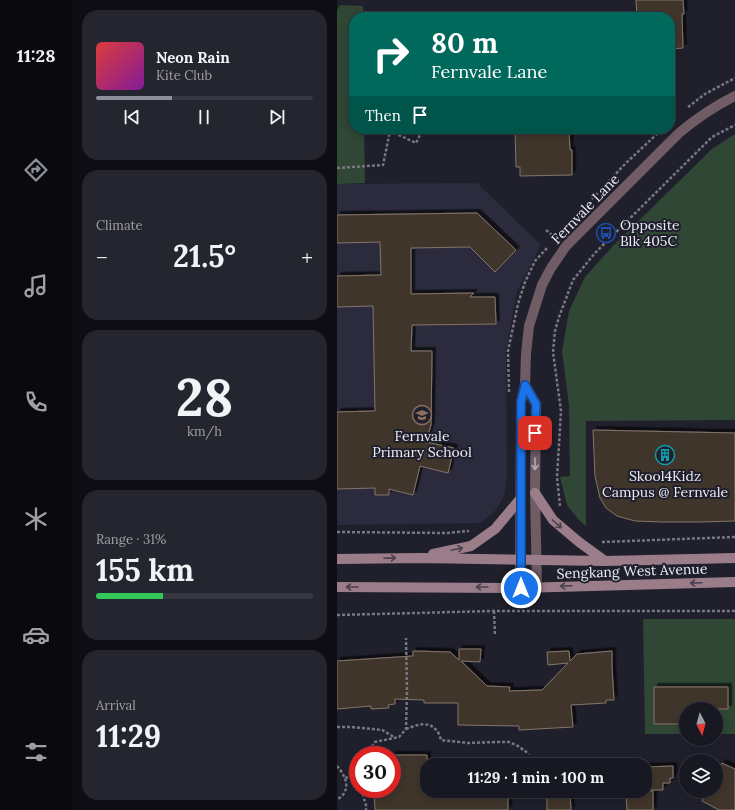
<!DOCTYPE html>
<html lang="en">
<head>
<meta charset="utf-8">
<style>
  body { margin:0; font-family:Lora,serif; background:#25252f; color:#f1f3f6; height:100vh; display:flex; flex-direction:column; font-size:15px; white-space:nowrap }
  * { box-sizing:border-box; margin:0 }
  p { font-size:13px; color:#9fa0a5 }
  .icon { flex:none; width:22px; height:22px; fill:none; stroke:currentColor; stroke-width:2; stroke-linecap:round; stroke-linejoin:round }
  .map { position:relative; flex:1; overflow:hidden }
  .sheet { display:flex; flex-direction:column; gap:10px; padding:10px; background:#0d0d13; width:265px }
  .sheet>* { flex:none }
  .hud { position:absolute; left:12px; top:12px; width:326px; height:122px; border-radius:16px; box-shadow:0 2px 10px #0003,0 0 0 1px #363740; background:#00695c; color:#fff; overflow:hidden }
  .needle { width:26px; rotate:174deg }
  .tools { position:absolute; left:342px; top:702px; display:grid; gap:8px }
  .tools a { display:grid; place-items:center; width:44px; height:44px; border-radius:50%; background:#181822; box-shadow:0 2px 10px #0003,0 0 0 1px #363740; font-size:20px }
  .speed { position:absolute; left:12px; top:746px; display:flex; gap:8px; font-size:20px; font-weight:700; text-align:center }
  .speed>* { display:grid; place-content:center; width:52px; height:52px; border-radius:50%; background:#181822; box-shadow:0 2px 10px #0003,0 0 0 1px #363740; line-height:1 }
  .speed .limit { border:6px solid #d22; background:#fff; color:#111 }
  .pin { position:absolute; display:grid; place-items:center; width:34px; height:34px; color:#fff; margin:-17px; border-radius:8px; box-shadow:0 2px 6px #0006 }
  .me { position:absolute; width:44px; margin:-22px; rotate:0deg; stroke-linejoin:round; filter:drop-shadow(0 0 3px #0008) }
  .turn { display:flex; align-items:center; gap:14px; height:84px; padding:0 16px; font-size:18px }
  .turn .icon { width:52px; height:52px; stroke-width:2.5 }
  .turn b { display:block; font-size:28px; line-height:34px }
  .then { display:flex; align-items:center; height:38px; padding:0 16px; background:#0003; gap:8px; font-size:15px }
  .big { font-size:30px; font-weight:700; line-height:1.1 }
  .sheet .widget { flex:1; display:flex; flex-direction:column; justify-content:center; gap:6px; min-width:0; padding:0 14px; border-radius:16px; background:#25252f }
  .sheet .dial { align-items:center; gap:0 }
  .dial b { font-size:52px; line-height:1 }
  .song { display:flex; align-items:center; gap:12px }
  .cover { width:48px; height:48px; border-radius:6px; background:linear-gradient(135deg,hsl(0 70% 55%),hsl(290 70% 35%)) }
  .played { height:4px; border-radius:2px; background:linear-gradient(90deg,#8c9099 35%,#363740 35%) }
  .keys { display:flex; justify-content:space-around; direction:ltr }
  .heat { display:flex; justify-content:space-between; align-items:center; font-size:22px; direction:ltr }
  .charge { height:6px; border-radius:3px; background:linear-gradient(90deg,#34c759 31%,#363740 0) }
  .trip { position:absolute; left:83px; top:758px; width:232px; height:40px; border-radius:16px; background:#181822; box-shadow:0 2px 10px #0003,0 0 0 1px #363740; font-weight:700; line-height:40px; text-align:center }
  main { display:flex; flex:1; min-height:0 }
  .tab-bar { display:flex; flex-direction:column; width:72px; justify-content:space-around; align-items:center; background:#0a0a0e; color:#9fa0a5 }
  .tab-bar .icon { width:28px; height:28px }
  .tab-bar .selected { color:#8c9099 }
  .tab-bar b { font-size:18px; color:#f1f3f6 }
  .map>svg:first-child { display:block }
  .built { fill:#2b2b3d }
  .green { fill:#304735 }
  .building { fill:#41342b; stroke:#84756b; filter:url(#shadow) }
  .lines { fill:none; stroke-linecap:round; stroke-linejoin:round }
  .path { stroke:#787883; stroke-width:2.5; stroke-dasharray:3 2; stroke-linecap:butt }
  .minor { stroke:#6f5c64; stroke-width:10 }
  .secondary { stroke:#9b7d8a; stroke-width:10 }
  .oneway { stroke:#b4abb4 }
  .oneway2 { stroke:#4b414e }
  .route-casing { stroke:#114b97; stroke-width:10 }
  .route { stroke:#1a73e8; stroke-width:7 }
  .labels { text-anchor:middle; stroke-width:4; stroke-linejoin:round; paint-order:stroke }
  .street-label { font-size:14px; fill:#ececf5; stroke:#20202d }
  .poi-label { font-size:14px; fill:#ececf5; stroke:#20202d }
</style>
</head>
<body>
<main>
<nav class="tab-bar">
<b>11:28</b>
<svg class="icon selected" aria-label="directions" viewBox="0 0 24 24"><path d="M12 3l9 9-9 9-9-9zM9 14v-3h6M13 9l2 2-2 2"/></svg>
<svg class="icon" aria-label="music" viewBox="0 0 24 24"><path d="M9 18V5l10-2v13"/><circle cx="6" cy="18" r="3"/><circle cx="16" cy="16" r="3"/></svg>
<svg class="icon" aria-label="phone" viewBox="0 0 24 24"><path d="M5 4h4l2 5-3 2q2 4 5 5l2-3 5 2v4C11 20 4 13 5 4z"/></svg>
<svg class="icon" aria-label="climate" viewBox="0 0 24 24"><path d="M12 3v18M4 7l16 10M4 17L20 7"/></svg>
<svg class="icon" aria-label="car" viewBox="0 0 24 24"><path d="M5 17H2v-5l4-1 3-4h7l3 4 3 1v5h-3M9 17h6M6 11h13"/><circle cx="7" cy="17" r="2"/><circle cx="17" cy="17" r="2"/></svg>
<svg class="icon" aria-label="filters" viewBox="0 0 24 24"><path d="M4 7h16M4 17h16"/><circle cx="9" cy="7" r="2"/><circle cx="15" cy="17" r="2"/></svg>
</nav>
<section class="sheet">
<div class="widget">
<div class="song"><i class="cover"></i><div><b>Neon Rain</b><p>Kite Club</p></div></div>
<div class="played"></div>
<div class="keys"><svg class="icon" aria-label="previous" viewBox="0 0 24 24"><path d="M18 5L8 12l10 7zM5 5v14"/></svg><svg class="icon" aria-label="pause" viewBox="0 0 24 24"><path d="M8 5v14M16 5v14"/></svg><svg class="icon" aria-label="next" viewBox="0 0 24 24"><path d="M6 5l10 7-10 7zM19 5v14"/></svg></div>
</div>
<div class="widget"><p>Climate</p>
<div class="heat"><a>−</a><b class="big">21.5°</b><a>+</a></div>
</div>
<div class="widget dial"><b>28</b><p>km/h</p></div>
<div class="widget"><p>Range · 31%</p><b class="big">155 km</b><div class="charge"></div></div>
<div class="widget"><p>Arrival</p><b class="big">11:29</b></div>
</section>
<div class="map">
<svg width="398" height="810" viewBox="0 0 398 810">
  <defs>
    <filter id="shadow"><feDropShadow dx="3.5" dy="-3.5" stdDeviation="0" flood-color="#0009"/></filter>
  </defs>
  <rect width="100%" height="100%" fill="#20202d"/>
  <path class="built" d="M140,183L204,245L180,291L169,351L170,478L167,496L158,511L143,523L0,525V184Z"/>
  <path class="green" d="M3,5L26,6V17H17V129H27L28,183L0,184V10Z
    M398,134V420L249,421V526L241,519L230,505L223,477L233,476L232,405L225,351L232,311L248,277L275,247L375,149Z
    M306,619H398V734H379V709H349V734H308Z"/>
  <path class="building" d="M299,0H346L347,14H345L346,48L333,49V17H300Z
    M178,129H232L233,150H235V175L183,176V167H179Z
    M140,213L179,250L158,272L133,247L74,248V294L137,293L133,297H158L159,324L75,325L74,351H95L94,425L89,442L117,448L111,473L83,466L76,495L52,489V495H38V488L0,489V412L38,411L36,306L0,307V276L44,275L43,242L0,243V215Z
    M256,430L398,433V521L363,522H325L298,521L280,516L269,508L263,498L258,476Z
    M122,649H144L143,662L124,661L150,686L173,687L172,691L205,690L231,663L211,665L210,652L232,651L233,661L240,654L275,651V668L277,700H269V703L234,705L236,727L182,730V726L121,725V703H87V700L58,699V704L51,705L52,708L34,709V706L0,709V661L76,656V651L113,652L122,660Z
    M317,687H391V709H349V724H317Z
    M55,755H90V791H171V810H38L37,789H55Z
    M385,763L398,769V810H382L365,801L370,791H379V774Z
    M336,766V778H333V783H326V790H308V767Z
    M210,791H233L234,810H210Z
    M289,791H316V810H290Z"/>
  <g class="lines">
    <path class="path" d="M351,107L368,94L398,78
      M0,168L46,165L53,131L79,143L84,133
      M255,199L288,164L321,133
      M209,230L219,238
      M172,392L171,351L181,304L188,282L198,261L210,248
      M223,506L220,477L224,411L216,352L218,331L222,317L236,280L258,253L375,137L398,125
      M0,532L109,533L132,531
      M265,542L398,537
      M157,611L158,636
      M0,615L157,611H398
      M0,727H14L45,730L57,737
      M69,729C79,725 92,720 100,731C102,733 103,737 104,740L131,743L160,742H172L181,746L192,754
      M29,755L38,742L57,738L62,737L69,729L70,689L69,638
      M0,766C6,773 13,784 7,793C6,796 2,798 0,800
      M8,778L21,775
      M24,789L29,805V810"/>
    <path class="minor" d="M188,385L199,404L198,493L200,587
      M183,588L184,402L188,385L189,354L192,326L205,285L214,268L229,246L342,133C360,118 376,107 398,96"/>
    <path class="secondary" d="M198,493L216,520L242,542L268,561
      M96,554L134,546L158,529L184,498
      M0,559L83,558L268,561L398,558
      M0,587L183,588L398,582"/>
  </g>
  <defs><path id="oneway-shaft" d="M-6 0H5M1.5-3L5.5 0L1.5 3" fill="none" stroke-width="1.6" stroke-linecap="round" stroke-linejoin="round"/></defs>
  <use class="oneway" href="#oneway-shaft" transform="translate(198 464) rotate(90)"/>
  <g class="oneway2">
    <use href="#oneway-shaft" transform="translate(220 524) rotate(42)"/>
    <use href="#oneway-shaft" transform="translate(120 549) rotate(-12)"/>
    <use href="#oneway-shaft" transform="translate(53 558) rotate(-1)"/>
    <use href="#oneway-shaft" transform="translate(359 583) rotate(178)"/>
    <use href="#oneway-shaft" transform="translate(229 586) rotate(178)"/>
    <use href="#oneway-shaft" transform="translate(15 587) rotate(-180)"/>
    <use href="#oneway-shaft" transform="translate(145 587) rotate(-180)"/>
  </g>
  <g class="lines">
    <g class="route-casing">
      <path id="route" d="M184,588V402L188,385L199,404L198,433"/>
    </g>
    <use href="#route" class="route"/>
  </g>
  <defs>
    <g id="bus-ring" transform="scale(1)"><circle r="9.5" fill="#20202d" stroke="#1a4fb4" stroke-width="1.5"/><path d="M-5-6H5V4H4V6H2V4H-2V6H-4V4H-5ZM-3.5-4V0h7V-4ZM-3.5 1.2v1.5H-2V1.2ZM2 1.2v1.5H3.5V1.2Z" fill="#1a4fb4"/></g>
    <g id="school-ring" transform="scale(1)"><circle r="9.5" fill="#20202d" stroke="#8d6e63" stroke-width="1.5"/><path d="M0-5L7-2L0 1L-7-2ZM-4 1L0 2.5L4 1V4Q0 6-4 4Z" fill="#8d6e63"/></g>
    <g id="building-ring" transform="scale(1)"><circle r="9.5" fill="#20202d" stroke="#0f9aa8" stroke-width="1.5"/><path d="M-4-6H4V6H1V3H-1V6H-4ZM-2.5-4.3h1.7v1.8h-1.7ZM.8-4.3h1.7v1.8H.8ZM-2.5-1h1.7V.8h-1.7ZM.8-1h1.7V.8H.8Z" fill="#0f9aa8"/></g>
  </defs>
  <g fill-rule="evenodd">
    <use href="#bus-ring" x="269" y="233"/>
    <use href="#school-ring" x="85" y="415"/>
    <use href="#building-ring" x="328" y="455"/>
  </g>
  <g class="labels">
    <g class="street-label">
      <text transform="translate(248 209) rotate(-46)" y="5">Fernvale Lane</text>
      <text transform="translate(295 571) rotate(-2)" y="5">Sengkang West Avenue</text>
    </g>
    <g class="poi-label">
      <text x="283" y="230" text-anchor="start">Opposite<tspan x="283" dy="16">Blk 405C</tspan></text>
      <text x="85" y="441">Fernvale<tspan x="85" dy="16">Primary School</tspan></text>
      <text x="328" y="481">Skool4Kidz<tspan x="328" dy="16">Campus @ Fernvale</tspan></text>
    </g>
  </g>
</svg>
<div class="tools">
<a><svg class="needle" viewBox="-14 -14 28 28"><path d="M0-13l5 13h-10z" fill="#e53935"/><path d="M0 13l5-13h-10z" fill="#9fa0a5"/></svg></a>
<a><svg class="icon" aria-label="layers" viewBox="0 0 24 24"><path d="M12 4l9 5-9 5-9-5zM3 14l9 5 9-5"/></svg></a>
</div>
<div class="speed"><div class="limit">30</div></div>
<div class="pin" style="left:198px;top:433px;background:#d93025"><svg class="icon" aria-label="arrive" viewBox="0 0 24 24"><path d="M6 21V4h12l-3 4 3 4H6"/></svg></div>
<svg class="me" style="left:184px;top:588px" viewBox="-20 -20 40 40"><circle r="17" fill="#1a73e8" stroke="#fff" stroke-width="3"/><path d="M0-11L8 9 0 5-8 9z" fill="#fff"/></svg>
<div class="trip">11:29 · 1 min · 100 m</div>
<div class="hud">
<div class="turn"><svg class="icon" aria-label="right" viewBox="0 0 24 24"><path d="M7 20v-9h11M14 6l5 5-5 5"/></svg><div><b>80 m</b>Fernvale Lane</div></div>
<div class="then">Then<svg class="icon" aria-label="arrive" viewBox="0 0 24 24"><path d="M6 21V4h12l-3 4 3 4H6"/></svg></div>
</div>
</div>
</main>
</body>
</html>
